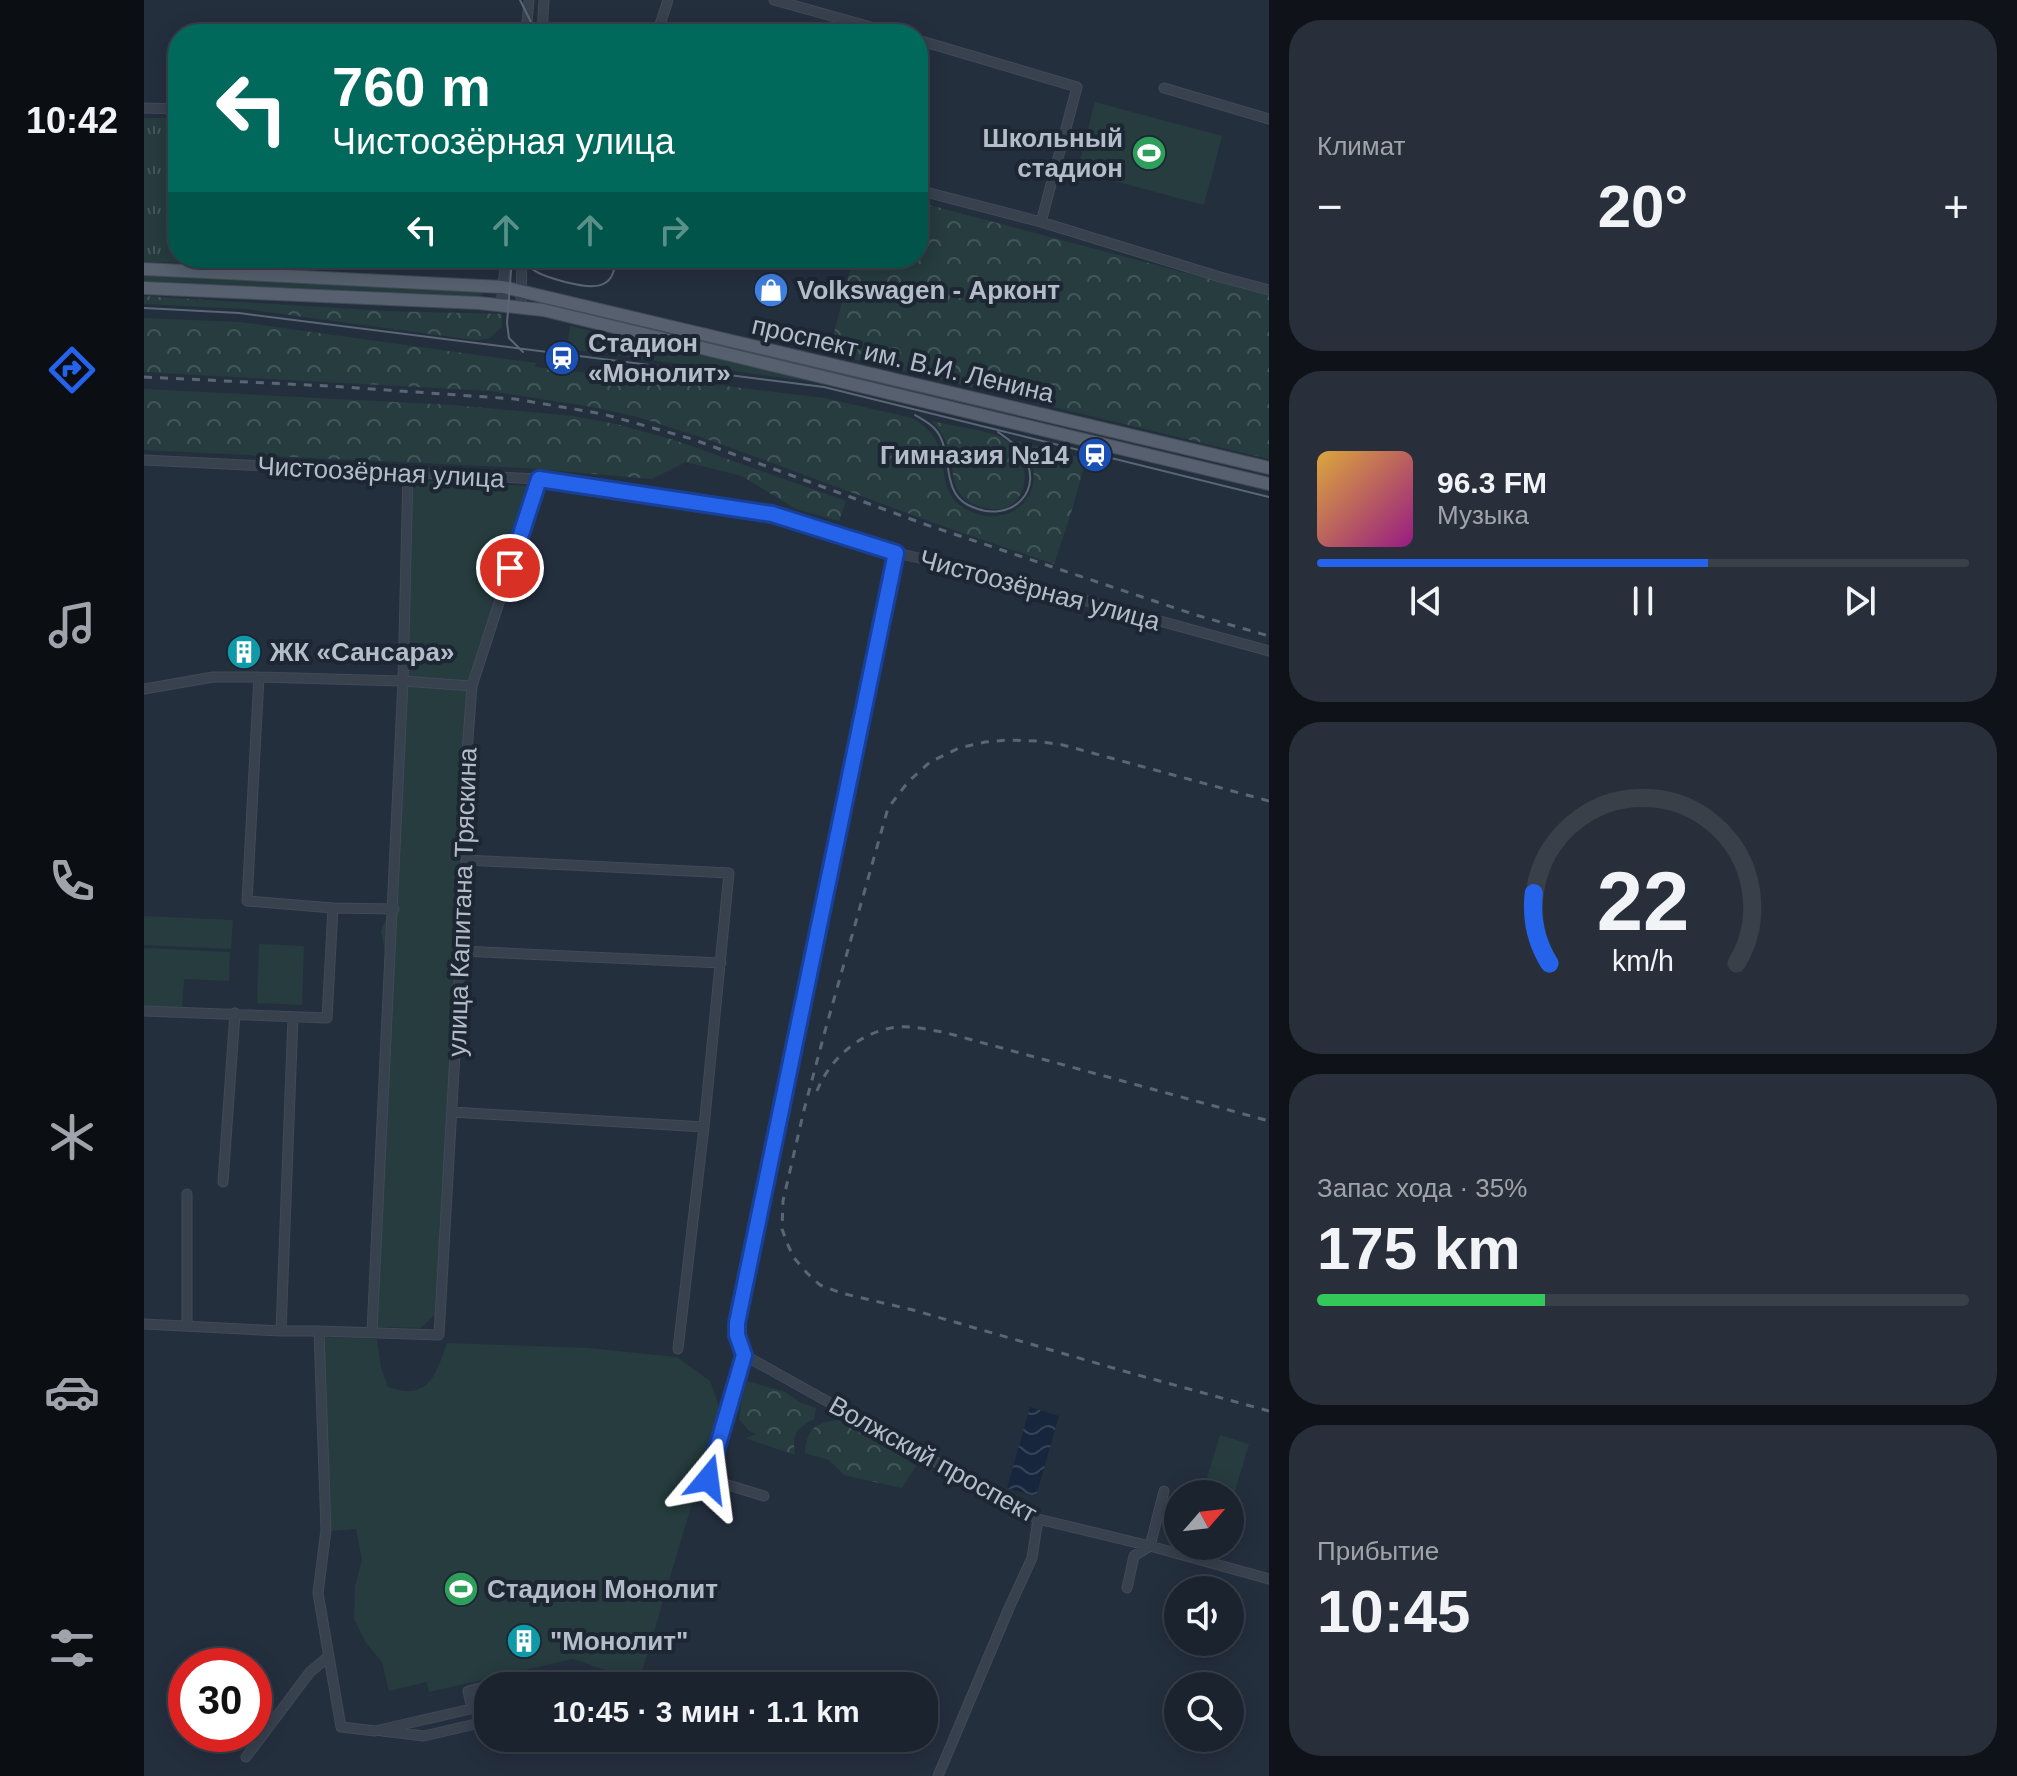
<!DOCTYPE html>
<html lang="ru">
<head>
<meta charset="utf-8">
<style>
  body { margin:0; font-family:Arial,sans-serif; background:#282f3a; color:#f1f3f6; height:100vh; display:flex; flex-direction:column; font-size:30px; white-space:nowrap }
  * { box-sizing:border-box; margin:0 }
  p { font-size:26px; color:#a0a4aa }
  .icon { flex:none; width:44px; height:44px; fill:none; stroke:currentColor; stroke-width:2; stroke-linecap:round; stroke-linejoin:round }
  .map { position:relative; flex:1; overflow:hidden }
  .details { display:flex; flex-direction:column; gap:20px; padding:20px; background:#0f1319; width:748px }
  .details>* { flex:none }
  .guide { position:absolute; left:24px; top:24px; width:760px; height:244px; border-radius:32px; box-shadow:0 4px 20px #0003,0 0 0 2px #39404a; background:#00695c; color:#fff; overflow:hidden }
  .needle { width:52px; rotate:62deg }
  .tools { position:absolute; left:1020px; top:1480px; display:grid; gap:16px }
  .tools a { display:grid; place-items:center; width:80px; height:80px; border-radius:50%; background:#1b232e; box-shadow:0 4px 20px #0003,0 0 0 2px #39404a; font-size:40px }
  .speed { position:absolute; left:24px; top:1648px; display:flex; gap:16px; font-size:40px; font-weight:700; text-align:center }
  .speed>* { display:grid; place-content:center; width:104px; height:104px; border-radius:50%; background:#1b232e; box-shadow:0 4px 20px #0003,0 0 0 2px #39404a; line-height:1 }
  .speed .limit { border:12px solid #d22; background:#fff; color:#111 }
  .pin { position:absolute; display:grid; place-items:center; width:68px; height:68px; color:#fff; margin:-34px; border:4px solid #fff; border-radius:50%; box-shadow:0 2px 8px #0007 }
  .me { position:absolute; width:88px; margin:-44px; rotate:16deg; stroke-linejoin:round; filter:drop-shadow(0 0 6px #0008) }
  .turn { display:flex; align-items:center; gap:28px; height:168px; padding:0 32px; font-size:36px }
  .turn .icon { width:104px; height:104px; stroke-width:2.5 }
  .turn b { display:block; font-size:56px; line-height:68px }
  .lanes { display:flex; align-items:center; height:76px; padding:0 32px; background:#0003; justify-content:center; gap:40px; direction:ltr }
  .lanes .off { opacity:.35 }
  .big { font-size:60px; font-weight:600; line-height:1.1 }
  .details .card { flex:1; display:flex; flex-direction:column; justify-content:center; gap:12px; min-width:0; padding:0 28px; border-radius:32px; background:#282f3a }
  .details .dial { align-items:center; gap:0 }
  .dial svg { height:208px; overflow:visible; fill:none; stroke:#39404a; stroke-width:7; stroke-linecap:round; text-anchor:middle }
  .dial text { fill:#f1f3f6; stroke:none }
  .song { display:flex; align-items:center; gap:24px }
  .cover { width:96px; height:96px; border-radius:12px; background:linear-gradient(135deg,hsl(40 70% 55%),hsl(310 70% 35%)) }
  .played { height:8px; border-radius:4px; background:linear-gradient(90deg,#2563eb 60%,#39404a 60%) }
  .keys { display:flex; justify-content:space-around; direction:ltr }
  .heat { display:flex; justify-content:space-between; align-items:center; font-size:44px; direction:ltr }
  .charge { height:12px; border-radius:6px; background:linear-gradient(90deg,#34c759 35%,#39404a 0) }
  .trip { position:absolute; left:330px; top:1672px; width:464px; height:80px; border-radius:32px; background:#1b232e; box-shadow:0 4px 20px #0003,0 0 0 2px #39404a; font-weight:600; line-height:80px; text-align:center }
  main { display:flex; flex:1; min-height:0 }
  .dock { display:flex; flex-direction:column; width:144px; justify-content:space-around; align-items:center; background:#0b0e12; color:#a0a4aa }
  .dock .icon { width:56px; height:56px }
  .dock .current { color:#2563eb }
  .dock b { font-size:36px; color:#f1f3f6 }
  .map>svg:first-child { display:block }
  .grass { fill:#263c3f }
  .forest { fill:url(#forest-crowns) }
  .park { fill:url(#park-tufts) }
  .water { fill:url(#water-waves) }
  .lines { fill:none; stroke-linecap:round; stroke-linejoin:round }
  .minor-casing { stroke:#414a57; stroke-width:11 }
  .major-casing { stroke:#414a57; stroke-width:14 }
  .minor { stroke:#38414e; stroke-width:9 }
  .major { stroke:#56606e; stroke-width:12 }
  .tram { stroke:#5a6575; stroke-width:2 }
  .rail { stroke:#5a6575; stroke-width:3; stroke-dasharray:8 8; stroke-linecap:butt }
  .route-casing { stroke:#184099; stroke-width:20 }
  .route { stroke:#2563eb; stroke-width:14 }
  .labels { text-anchor:middle; stroke-width:8; stroke-linejoin:round; paint-order:stroke }
  .poi-label { font-size:26px; font-weight:bold; fill:#b4bcc9; stroke:#1d2633; text-anchor:start }
  .street-label { font-size:26px; fill:#b4bcc9; stroke:#1d2633 }
</style>
</head>
<body>
<main>
<nav class="dock">
<b>10:42</b>
<svg class="icon current" aria-label="directions" viewBox="0 0 24 24"><path d="M12 3l9 9-9 9-9-9zM9 14v-3h6M13 9l2 2-2 2"/></svg>
<svg class="icon" aria-label="music" viewBox="0 0 24 24"><path d="M9 18V5l10-2v13"/><circle cx="6" cy="18" r="3"/><circle cx="16" cy="16" r="3"/></svg>
<svg class="icon" aria-label="phone" viewBox="0 0 24 24"><path d="M5 4h4l2 5-3 2q2 4 5 5l2-3 5 2v4C11 20 4 13 5 4z"/></svg>
<svg class="icon" aria-label="climate" viewBox="0 0 24 24"><path d="M12 3v18M4 7l16 10M4 17L20 7"/></svg>
<svg class="icon" aria-label="car" viewBox="0 0 24 24"><path d="M5 17H2v-5l4-1 3-4h7l3 4 3 1v5h-3M9 17h6M6 11h13"/><circle cx="7" cy="17" r="2"/><circle cx="17" cy="17" r="2"/></svg>
<svg class="icon" aria-label="filters" viewBox="0 0 24 24"><path d="M4 7h16M4 17h16"/><circle cx="9" cy="7" r="2"/><circle cx="15" cy="17" r="2"/></svg>
</nav>
<div class="map">
<svg width="1125" height="1776" viewBox="0 0 1125 1776">
  <defs>
    <pattern id="forest-crowns" width="20" height="18" patternUnits="userSpaceOnUse" patternTransform="scale(2)"><rect width="20" height="18" fill="#263c3f"/><path d="M2 6a3 3 0 1 1 6 0M12 15a3 3 0 1 1 6 0" fill="none" stroke="#435659"/></pattern>
    <pattern id="park-tufts" width="24" height="20" patternUnits="userSpaceOnUse" patternTransform="scale(2)"><rect width="24" height="20" fill="#263c3f"/><path d="M3 7l-1-3M5 7V3M7 7l1-3M15 17l-1-3M17 17v-4M19 17l1-3" fill="none" stroke="#435659"/></pattern>
    <pattern id="water-waves" width="16" height="10" patternUnits="userSpaceOnUse" patternTransform="scale(2)"><rect width="16" height="10" fill="#17263c"/><path d="M0 5q4-4 8 0t8 0" fill="none" stroke="#364457"/></pattern>
  </defs>
  <rect width="100%" height="100%" fill="#242f3e"/>
  <path class="grass" d="M951,102L1078,136L1060,205L933,171Z
    M0,273L340,291V293L336,296L0,281Z
    M426,326L664,379L663,381L423,349Z
    M279,481L388,486L326,686L320,861L294,1311L277,1328L232,1327L247,981L237,931L245,911L265,492Z
    M0,916L89,920L87,949L0,945Z
    M115,944L160,946L158,1005L113,1003Z
    M0,948L86,952L85,981L40,979L38,1008L0,1006Z
    M179,1337L233,1339L237,1368L244,1387C285,1401 291,1376 303,1343L444,1348L533,1357L566,1381L576,1409L495,1682L429,1659L285,1692L283,1682L245,1691L238,1662L222,1643L210,1619L211,1586L218,1560L212,1529L186,1531Z
    M1076,1435L1105,1444L1090,1494L1077,1490L1085,1494H1058Z"/>
  <path class="forest" d="M774,202L1125,295V459L685,353L709,258H774Z
    M0,296L242,311L358,314V327L344,339L331,340L101,309L0,304Z
    M0,318L95,322L392,363L391,367L444,373L449,370L680,398L768,418C815,444 786,482 817,506C822,510 828,512 834,514C864,524 895,501 889,468C887,457 880,449 873,441L942,459L928,510L910,564L801,527L571,442L494,417L448,407L346,391L0,372Z
    M0,389L309,405L429,416L472,424L530,440L702,501L695,521L652,509L598,476L542,462L508,479L380,468L0,450Z
    M788,421C808,426 836,429 854,436C891,451 890,512 848,509C838,508 828,505 820,498C809,488 809,473 807,459C804,444 799,432 788,421Z
    M603,1381L641,1392L657,1403L672,1408L670,1419C652,1429 648,1433 651,1455L601,1438L613,1434L605,1431L595,1419L598,1398Z
    M694,1420C720,1436 747,1449 772,1466L758,1488L700,1475L685,1460L661,1453C663,1429 670,1423 694,1420Z"/>
  <path class="park" d="M0,118H34V258H237V264L0,262Z"/>
  <path class="water" d="M886,1407L915,1416L892,1496L863,1488Z"/>
  <g class="lines">
    <g class="minor-casing">
      <path id="minor" d="M630,0L752,34
        M382,34L385,0
        M398,34L400,0
        M513,34L524,0
        M774,40L933,87L897,222
        M1020,88L1125,119
        M0,108L34,109
        M774,190L897,222L1076,277L1125,290
        M357,305L362,258
        M377,306L378,258
        M0,460L395,479L628,514L752,553L830,570L1125,651
        M115,677L103,901L189,908L250,909
        M0,689L69,677H115L259,681L328,686
        M322,860L585,873L560,1127L534,1349
        M317,951L577,963
        M0,1011L183,1018L189,908
        M309,1112L560,1127
        M79,1182L91,1013
        M0,1324L137,1331H175L295,1335L322,860L323,752L328,686L395,479
        M43,1326V1194
        M137,1331L149,1017
        M175,1331L182,1530L174,1593L197,1727L231,1731L344,1705
        M228,1332L259,681L264,472
        M600,1355L894,1519L1006,1546L1125,1579
        M620,1496L564,1479L600,1355L593,1335V1323L752,553
        M983,1588L990,1556L1006,1546L1020,1491
        M346,1686L356,1684V1686
        M431,1686L440,1684
        M328,1709L324,1691L344,1686
        M238,1731L280,1736L344,1721
        M102,1757L166,1672L185,1656
        M794,1776L865,1608L888,1558L894,1519"/>
    </g>
    <g class="major-casing">
      <path id="major" d="M0,269L359,287L1125,468
        M0,288L335,303L399,310L1125,484"/>
    </g>
    <use href="#minor" class="minor"/>
    <use href="#major" class="major"/>
    <path class="tram" d="M376,0L391,30L390,34
      M368,258L363,323L365,338L379,352
      M377,258C387,273 404,277 421,282C445,288 472,293 471,258
      M388,258L393,262L406,265L419,258
      M0,308L95,313L680,387L1125,497
      M771,415C778,419 786,423 791,429C810,450 796,491 824,505C867,527 904,489 877,452C871,443 862,438 854,432"/>
    <path class="rail" d="M0,377L185,386L371,399L459,414L548,439L783,525L1052,615L1125,636
      M1125,801L919,745L892,741L865,740L841,742L815,748L786,762L764,782L744,808L681,1031L660,1110L639,1201L638,1229L643,1243L650,1258L663,1273L676,1285L697,1293L769,1310L983,1372L1125,1411
      M673,1091C686,1058 718,1030 755,1027C770,1026 785,1030 799,1032L1125,1121"/>
  </g>
  <g class="lines">
    <g class="route-casing">
      <path id="route" d="M366,568L395,479L628,514L752,553L593,1323V1335L600,1355L564,1479"/>
    </g>
    <use href="#route" class="route"/>
  </g>
  <defs>
    <g id="stadium-disc" transform="scale(1.8)"><circle r="9.5" fill="#2e9e5b" stroke="#1d2633"/><path d="M0-5a6.5 5 0 1 0 0 10a6.5 5 0 1 0 0-10ZM-3.5-1.8h7v3.6h-7Z" fill="#fff"/></g>
    <g id="shop-disc" transform="scale(1.8)"><circle r="9.5" fill="#3f7fe0" stroke="#1d2633"/><path d="M-5-2.5h2.3a2.7 3.5 0 0 1 5.4 0H5L5.5 6h-11ZM-1.5-2.5h3a1.5 2.3 0 0 0-3 0Z" fill="#fff"/></g>
    <g id="station-disc" transform="scale(1.8)"><circle r="9.5" fill="#1a4fb4" stroke="#1d2633"/><path d="M-3-6H3Q5-6 5-4V2Q5 4 3 4L4.5 6H3L1.5 4h-3L-3 6H-4.5L-3 4Q-5 4-5 2V-4Q-5-6-3-6ZM-3.5-4v3h7v-3ZM-3.5 1v1.5H-2V1ZM2 1v1.5H3.5V1Z" fill="#fff"/></g>
    <g id="building-disc" transform="scale(1.8)"><circle r="9.5" fill="#0f9aa8" stroke="#1d2633"/><path d="M-4-6H4V6H1V3H-1V6H-4ZM-2.5-4.3h1.7v1.8h-1.7ZM.8-4.3h1.7v1.8H.8ZM-2.5-1h1.7V.8h-1.7ZM.8-1h1.7V.8H.8Z" fill="#fff"/></g>
  </defs>
  <g fill-rule="evenodd">
    <use href="#stadium-disc" x="1005" y="153"/>
    <use href="#shop-disc" x="627" y="290"/>
    <use href="#station-disc" x="418" y="358"/>
    <use href="#station-disc" x="951" y="455"/>
    <use href="#building-disc" x="100" y="652"/>
    <use href="#stadium-disc" x="317" y="1589"/>
    <use href="#building-disc" x="380" y="1641"/>
  </g>
  <g class="labels">
    <g class="poi-label">
      <text x="979" y="147" text-anchor="end">Школьный<tspan x="979" dy="30">стадион</tspan></text>
      <text x="653" y="299">Volkswagen - Арконт</text>
      <text x="444" y="352">Стадион<tspan x="444" dy="30">«Монолит»</tspan></text>
      <text x="925" y="464" text-anchor="end">Гимназия №14</text>
      <text x="126" y="661">ЖК «Сансара»</text>
      <text x="343" y="1598">Стадион Монолит</text>
      <text x="406" y="1650">"Монолит"</text>
    </g>
    <g class="street-label">
      <text transform="translate(759 359) rotate(13)" y="9">проспект им. В.И. Ленина</text>
      <text transform="translate(237 472) rotate(3)" y="9">Чистоозёрная улица</text>
      <text transform="translate(896 590) rotate(15)" y="9">Чистоозёрная улица</text>
      <text transform="translate(318 902) rotate(-88)" y="9">улица Капитана Тряскина</text>
      <text transform="translate(789 1459) rotate(29)" y="9">Волжский проспект</text>
    </g>
  </g>
</svg>
<div class="tools">
<a><svg class="needle" viewBox="-14 -14 28 28"><path d="M0-13l5 13h-10z" fill="#e53935"/><path d="M0 13l5-13h-10z" fill="#a0a4aa"/></svg></a>
<a><svg class="icon" aria-label="sound" viewBox="0 0 24 24"><path d="M4 9h4l5-4v14l-5-4H4zM17 9q2 3 0 6"/></svg></a>
<a><svg class="icon" aria-label="search" viewBox="0 0 24 24"><circle cx="10" cy="10" r="6"/><path d="M15 15l6 6"/></svg></a>
</div>
<div class="speed"><div class="limit">30</div></div>
<div class="pin" style="left:366px;top:568px;background:#d93025"><svg class="icon" aria-label="arrive" viewBox="0 0 24 24"><path d="M6 21V4h12l-3 4 3 4H6"/></svg></div>
<svg class="me" style="left:564px;top:1479px" viewBox="-20 -20 40 40"><path d="M0-17L14 15 0 8-14 15z" fill="#2563eb" stroke="#fff" stroke-width="4"/></svg>
<div class="trip">10:45 · 3 мин · 1.1 km</div>
<div class="guide">
<div class="turn"><svg class="icon" aria-label="left" viewBox="0 0 24 24"><path d="M17 20v-9H6M10 6l-5 5 5 5"/></svg><div><b>760 m</b>Чистоозёрная улица</div></div>
<div class="lanes"><svg class="icon" aria-label="left" viewBox="0 0 24 24"><path d="M17 20v-9H6M10 6l-5 5 5 5"/></svg><svg class="icon off" aria-label="ahead" viewBox="0 0 24 24"><path d="M12 20V5M6 11l6-6 6 6"/></svg><svg class="icon off" aria-label="ahead" viewBox="0 0 24 24"><path d="M12 20V5M6 11l6-6 6 6"/></svg><svg class="icon off" aria-label="right" viewBox="0 0 24 24"><path d="M7 20v-9h11M14 6l5 5-5 5"/></svg></div>
</div>
</div>
<section class="details">
<div class="card"><p>Климат</p>
<div class="heat"><a>−</a><b class="big">20°</b><a>+</a></div>
</div>
<div class="card">
<div class="song"><i class="cover"></i><div><b>96.3 FM</b><p>Музыка</p></div></div>
<div class="played"></div>
<div class="keys"><svg class="icon" aria-label="previous" viewBox="0 0 24 24"><path d="M18 5L8 12l10 7zM5 5v14"/></svg><svg class="icon" aria-label="pause" viewBox="0 0 24 24"><path d="M8 5v14M16 5v14"/></svg><svg class="icon" aria-label="next" viewBox="0 0 24 24"><path d="M6 5l10 7-10 7zM19 5v14"/></svg></div>
</div>
<div class="card dial"><svg viewBox="0 0 100 80">
<path d="M14 69A42 42 0 1 1 86 69"/>
<path d="M14 69A42 42 0 0 1 8 42" stroke="#2563eb"/>
<text x="50" y="56" font-size="32" font-weight="700">22</text>
<text x="50" y="72" font-size="11">km/h</text>
</svg></div>
<div class="card"><p>Запас хода · 35%</p><b class="big">175 km</b><div class="charge"></div></div>
<div class="card"><p>Прибытие</p><b class="big">10:45</b></div>
</section>
</main>
</body>
</html>
